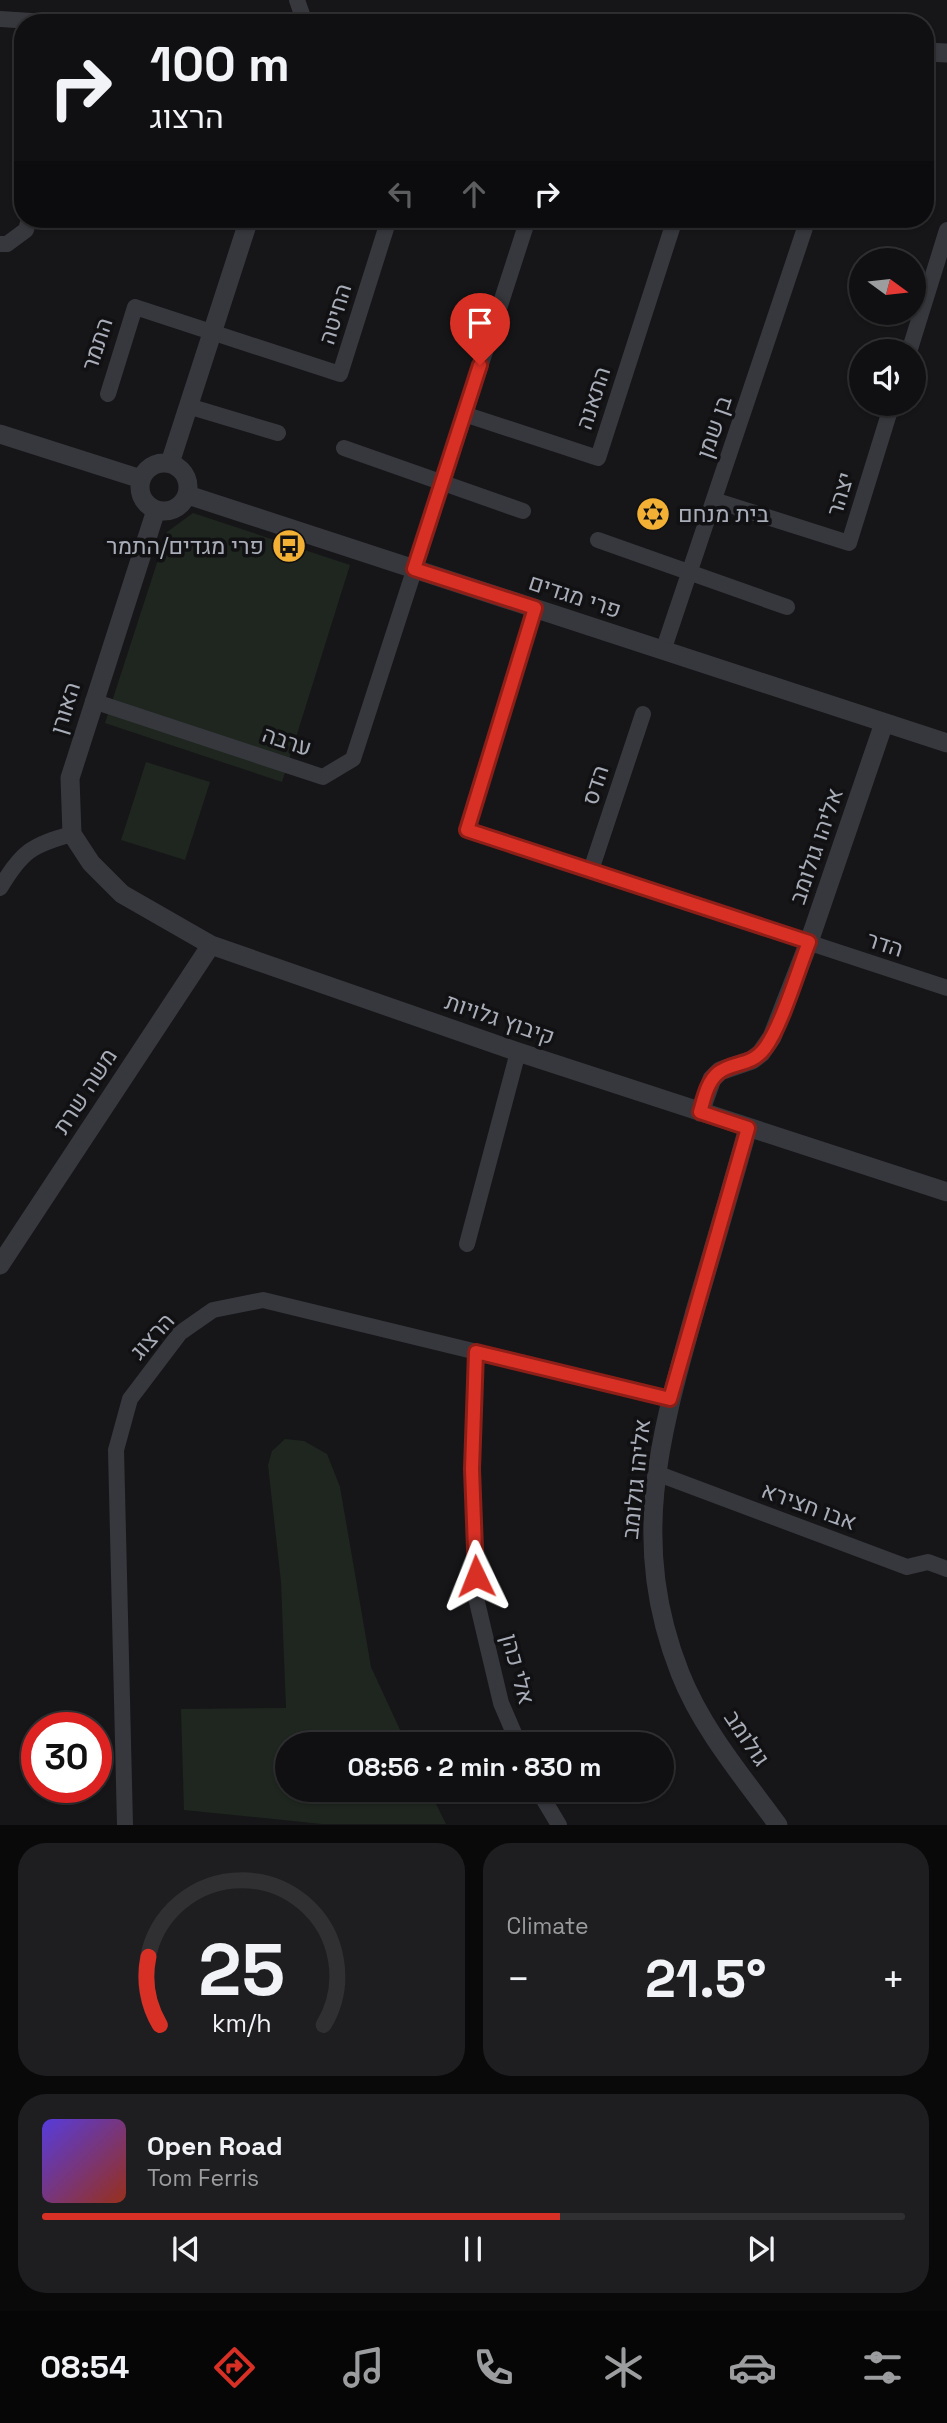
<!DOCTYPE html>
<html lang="en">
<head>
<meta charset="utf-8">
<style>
  body { margin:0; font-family:"Space Grotesk",Heebo,sans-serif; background:#1e1e20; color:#f1f3f6; height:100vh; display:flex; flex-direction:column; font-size:26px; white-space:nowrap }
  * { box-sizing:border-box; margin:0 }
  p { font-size:23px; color:#9c9d9f }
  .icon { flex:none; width:38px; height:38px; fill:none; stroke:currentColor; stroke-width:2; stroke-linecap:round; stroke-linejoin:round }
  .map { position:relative; height:1825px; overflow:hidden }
  .sheet { display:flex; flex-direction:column; gap:18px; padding:18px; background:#09090a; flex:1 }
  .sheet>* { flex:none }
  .guide { position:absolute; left:14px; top:14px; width:920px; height:214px; border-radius:28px; box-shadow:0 2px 5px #0004,0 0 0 2px #303032; background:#101012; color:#f1f3f6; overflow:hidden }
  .needle { width:46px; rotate:105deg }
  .buttons { position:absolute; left:849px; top:248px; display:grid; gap:14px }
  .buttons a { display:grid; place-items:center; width:77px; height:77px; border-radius:50%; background:#101012; box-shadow:0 2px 5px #0004,0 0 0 2px #303032; font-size:35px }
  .speed { position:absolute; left:21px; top:1712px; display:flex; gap:14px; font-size:35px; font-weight:700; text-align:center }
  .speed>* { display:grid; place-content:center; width:91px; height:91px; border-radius:50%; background:#101012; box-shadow:0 2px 5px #0004,0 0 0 2px #303032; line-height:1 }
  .speed .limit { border:10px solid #d22; background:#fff; color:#111 }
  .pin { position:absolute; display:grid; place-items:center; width:60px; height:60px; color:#fff; margin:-72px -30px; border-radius:50% 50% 50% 0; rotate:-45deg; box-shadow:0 0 7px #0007 }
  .pin .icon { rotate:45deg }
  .me { position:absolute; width:77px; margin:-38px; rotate:358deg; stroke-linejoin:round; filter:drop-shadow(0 0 5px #0008) }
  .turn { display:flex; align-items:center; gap:24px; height:147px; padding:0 21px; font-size:32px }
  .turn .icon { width:91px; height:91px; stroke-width:2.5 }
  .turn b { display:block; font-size:49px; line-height:60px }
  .lanes { display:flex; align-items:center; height:66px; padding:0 21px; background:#0003; justify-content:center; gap:35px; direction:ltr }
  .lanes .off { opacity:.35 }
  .big { font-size:52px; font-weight:700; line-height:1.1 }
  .sheet .card { flex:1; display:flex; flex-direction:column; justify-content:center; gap:10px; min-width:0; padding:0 24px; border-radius:28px; background:#1e1e20 }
  .sheet .dial { align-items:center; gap:0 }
  .dial svg { height:182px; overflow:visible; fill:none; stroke:#303032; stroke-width:7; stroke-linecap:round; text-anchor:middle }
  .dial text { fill:#f1f3f6; stroke:none }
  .song { display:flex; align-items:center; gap:21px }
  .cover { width:84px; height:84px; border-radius:10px; background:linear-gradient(135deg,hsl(250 70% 55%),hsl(10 70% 35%)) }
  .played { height:7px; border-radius:4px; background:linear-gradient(90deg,#d93025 60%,#303032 60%) }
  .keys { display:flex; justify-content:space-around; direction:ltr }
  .heat { display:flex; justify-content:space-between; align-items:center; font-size:38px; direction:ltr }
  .sheet .tiles { flex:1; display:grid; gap:18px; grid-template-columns:1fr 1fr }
  .card:last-child { grid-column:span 2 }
  .trip { position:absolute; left:275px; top:1732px; width:399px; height:70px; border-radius:35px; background:#101012; box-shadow:0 2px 5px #0004,0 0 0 2px #303032; font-weight:700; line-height:70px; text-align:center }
  .tabs { display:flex; height:112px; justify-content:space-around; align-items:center; background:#060607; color:#9c9d9f }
  .tabs .icon { width:49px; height:49px }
  .tabs .current { color:#d93025 }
  .tabs b { font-size:32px; color:#f1f3f6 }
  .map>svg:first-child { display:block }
  .green { fill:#1e261f }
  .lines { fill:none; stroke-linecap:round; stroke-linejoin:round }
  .minor { stroke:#37383d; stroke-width:16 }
  .tertiary { stroke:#37383d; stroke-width:19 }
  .route-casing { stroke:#8d1f18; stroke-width:18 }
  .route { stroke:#d93025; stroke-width:12 }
  .labels { text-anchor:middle; stroke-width:7; stroke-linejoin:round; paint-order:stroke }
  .street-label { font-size:23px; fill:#a8adb8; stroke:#111113 }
  .poi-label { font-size:23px; fill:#a8adb8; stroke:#111113; text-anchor:start }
</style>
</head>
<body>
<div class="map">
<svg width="947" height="1825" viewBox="0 0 947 1825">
  <rect width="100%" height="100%" fill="#161618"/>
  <path class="green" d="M193,513L350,565L282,782L105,723L167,532Z
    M146,762L210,782L185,860L121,840Z
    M285,1439L304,1441L327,1454L340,1487L371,1667L407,1745H287V1790H429L446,1824H322L184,1810L181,1709L286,1708L281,1582L268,1465L272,1451Z"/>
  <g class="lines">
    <path class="minor" d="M297,0L305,23
      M0,19L63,23
      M0,244H7L26,230L29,219
      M909,352L947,230
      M108,394L135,307L340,374L389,219
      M188,406L278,433
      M464,414L598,458L675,219
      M344,448L523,511
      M714,500L849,543L892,404
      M598,540L787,607
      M535,608L467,830L947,988
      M663,651L808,219
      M93,701L323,777L353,759L528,219
      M591,870L643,714
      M0,888C22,851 32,845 72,834
      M467,1244L518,1052
      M476,1352L472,1469L477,1602L501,1703L519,1745
      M656,1473L907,1567L928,1562L947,1569
      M538,1790L559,1825
      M125,1825L116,1450L130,1399L180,1333L213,1310L263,1300L670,1399"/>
    <path class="tertiary" d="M926,52L947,53
      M0,434L141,479
      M140 487a24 24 0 1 1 48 0a24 24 0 1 1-48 0Z
      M170,463L249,219
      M188,495L947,743
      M156,510L70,778L72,834L91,863L122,894L211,945L518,1052L947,1192
      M700,1112L712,1079L720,1071L752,1060L761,1053L772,1037L809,942L884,723
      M748,1128C731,1189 713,1250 695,1311C659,1439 629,1543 680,1673C702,1729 743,1777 778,1825
      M0,1265L211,945"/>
  </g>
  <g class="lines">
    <g class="route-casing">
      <path id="route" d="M476,1576L472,1469L476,1352L670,1399L748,1128L700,1112C704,1099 707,1082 718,1073C733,1061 751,1067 765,1048C782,1025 798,970 809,942L467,830L535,608L414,569L480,365"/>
    </g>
    <use href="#route" class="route"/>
  </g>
  <defs>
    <g id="synagogue-disc" transform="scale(1.75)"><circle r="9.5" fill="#f2b134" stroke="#111113"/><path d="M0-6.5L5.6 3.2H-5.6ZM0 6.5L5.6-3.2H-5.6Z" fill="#111"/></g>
    <g id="bus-disc" transform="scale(1.75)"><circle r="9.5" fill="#f2b134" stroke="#111113"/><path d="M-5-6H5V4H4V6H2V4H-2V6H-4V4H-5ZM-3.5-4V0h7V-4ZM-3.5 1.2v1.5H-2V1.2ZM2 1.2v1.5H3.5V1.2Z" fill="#111"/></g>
  </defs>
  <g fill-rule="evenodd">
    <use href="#synagogue-disc" x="653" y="514"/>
    <use href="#bus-disc" x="289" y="546"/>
  </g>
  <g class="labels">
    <g class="street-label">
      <text transform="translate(335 314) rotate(-73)" y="8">החיטה</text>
      <text transform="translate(97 344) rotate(-72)" y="8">התמר</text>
      <text transform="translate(593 398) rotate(-72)" y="8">התאנה</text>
      <text transform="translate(714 427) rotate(-71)" y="8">בן שמן</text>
      <text transform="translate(840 494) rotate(-73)" y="8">יצהר</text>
      <text transform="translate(575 596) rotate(18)" y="8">פרי מגדים</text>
      <text transform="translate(65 708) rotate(-73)" y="8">האורן</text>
      <text transform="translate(287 741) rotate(18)" y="8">ערבה</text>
      <text transform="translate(595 785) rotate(-72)" y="8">הדס</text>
      <text transform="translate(816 846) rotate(-71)" y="8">אליהו גולומב</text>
      <text transform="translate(885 944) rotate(18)" y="8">הדר</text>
      <text transform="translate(500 1019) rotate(19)" y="8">קיבוץ גלויות</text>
      <text transform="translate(85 1091) rotate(-57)" y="8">משה שרת</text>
      <text transform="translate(152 1336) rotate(-48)" y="8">הרצוג</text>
      <text transform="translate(636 1479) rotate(-84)" y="8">אליהו גולומב</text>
      <text transform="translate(809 1506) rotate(20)" y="8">אבו חצירא</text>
      <text transform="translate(518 1669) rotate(75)" y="8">אלי כהן</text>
      <text transform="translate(747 1738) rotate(56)" y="8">גולומב</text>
    </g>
    <g class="poi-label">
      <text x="678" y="522">בית מנחם</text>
      <text x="264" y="554" text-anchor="end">פרי מגדים/התמר</text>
    </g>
  </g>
</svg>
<div class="buttons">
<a><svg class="needle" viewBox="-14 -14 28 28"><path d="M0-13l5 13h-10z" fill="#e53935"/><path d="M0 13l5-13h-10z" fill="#9c9d9f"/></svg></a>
<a><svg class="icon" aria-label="sound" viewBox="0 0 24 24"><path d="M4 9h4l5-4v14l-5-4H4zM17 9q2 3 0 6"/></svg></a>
</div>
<div class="speed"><div class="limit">30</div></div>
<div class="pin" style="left:480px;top:365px;background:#d93025"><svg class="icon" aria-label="arrive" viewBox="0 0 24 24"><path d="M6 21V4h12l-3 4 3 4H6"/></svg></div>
<svg class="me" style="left:476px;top:1576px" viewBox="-20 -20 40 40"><path d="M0-17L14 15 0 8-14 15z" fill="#d93025" stroke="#fff" stroke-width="4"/></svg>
<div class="trip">08:56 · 2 min · 830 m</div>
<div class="guide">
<div class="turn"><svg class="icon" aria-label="right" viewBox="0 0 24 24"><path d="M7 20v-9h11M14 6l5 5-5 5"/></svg><div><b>100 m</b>הרצוג</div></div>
<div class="lanes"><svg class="icon off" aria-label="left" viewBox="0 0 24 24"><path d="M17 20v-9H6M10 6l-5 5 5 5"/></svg><svg class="icon off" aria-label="ahead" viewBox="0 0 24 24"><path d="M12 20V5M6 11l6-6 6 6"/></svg><svg class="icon" aria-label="right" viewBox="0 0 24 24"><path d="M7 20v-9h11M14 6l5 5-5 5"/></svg></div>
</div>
</div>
<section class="sheet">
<div class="tiles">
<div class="card dial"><svg viewBox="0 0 100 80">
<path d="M14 69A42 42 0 1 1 86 69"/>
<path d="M14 69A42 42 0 0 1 9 39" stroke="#d93025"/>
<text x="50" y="56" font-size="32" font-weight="700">25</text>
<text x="50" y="72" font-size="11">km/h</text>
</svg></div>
<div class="card"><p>Climate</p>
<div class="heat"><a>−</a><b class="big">21.5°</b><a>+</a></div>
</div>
<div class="card">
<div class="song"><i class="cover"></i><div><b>Open Road</b><p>Tom Ferris</p></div></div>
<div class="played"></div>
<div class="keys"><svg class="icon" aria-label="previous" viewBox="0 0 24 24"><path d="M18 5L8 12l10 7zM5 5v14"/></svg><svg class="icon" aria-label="pause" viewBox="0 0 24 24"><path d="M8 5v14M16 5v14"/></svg><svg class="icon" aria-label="next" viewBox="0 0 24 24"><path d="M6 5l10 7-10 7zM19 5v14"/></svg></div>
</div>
</div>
</section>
<nav class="tabs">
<b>08:54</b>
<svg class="icon current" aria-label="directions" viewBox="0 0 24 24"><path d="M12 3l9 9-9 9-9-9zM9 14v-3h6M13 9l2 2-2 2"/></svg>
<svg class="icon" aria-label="music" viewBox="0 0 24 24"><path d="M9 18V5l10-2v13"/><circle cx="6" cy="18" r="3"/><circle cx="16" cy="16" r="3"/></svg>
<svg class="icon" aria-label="phone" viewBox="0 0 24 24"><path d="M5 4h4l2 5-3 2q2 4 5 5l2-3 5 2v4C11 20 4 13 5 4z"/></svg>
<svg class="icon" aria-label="climate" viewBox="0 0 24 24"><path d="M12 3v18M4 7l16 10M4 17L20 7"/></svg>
<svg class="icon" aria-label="car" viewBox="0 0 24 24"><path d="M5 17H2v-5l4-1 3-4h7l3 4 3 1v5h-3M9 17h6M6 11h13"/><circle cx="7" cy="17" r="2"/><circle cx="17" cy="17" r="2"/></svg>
<svg class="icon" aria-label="filters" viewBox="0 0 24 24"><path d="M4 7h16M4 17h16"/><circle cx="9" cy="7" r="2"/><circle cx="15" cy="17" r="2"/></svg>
</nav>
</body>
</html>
